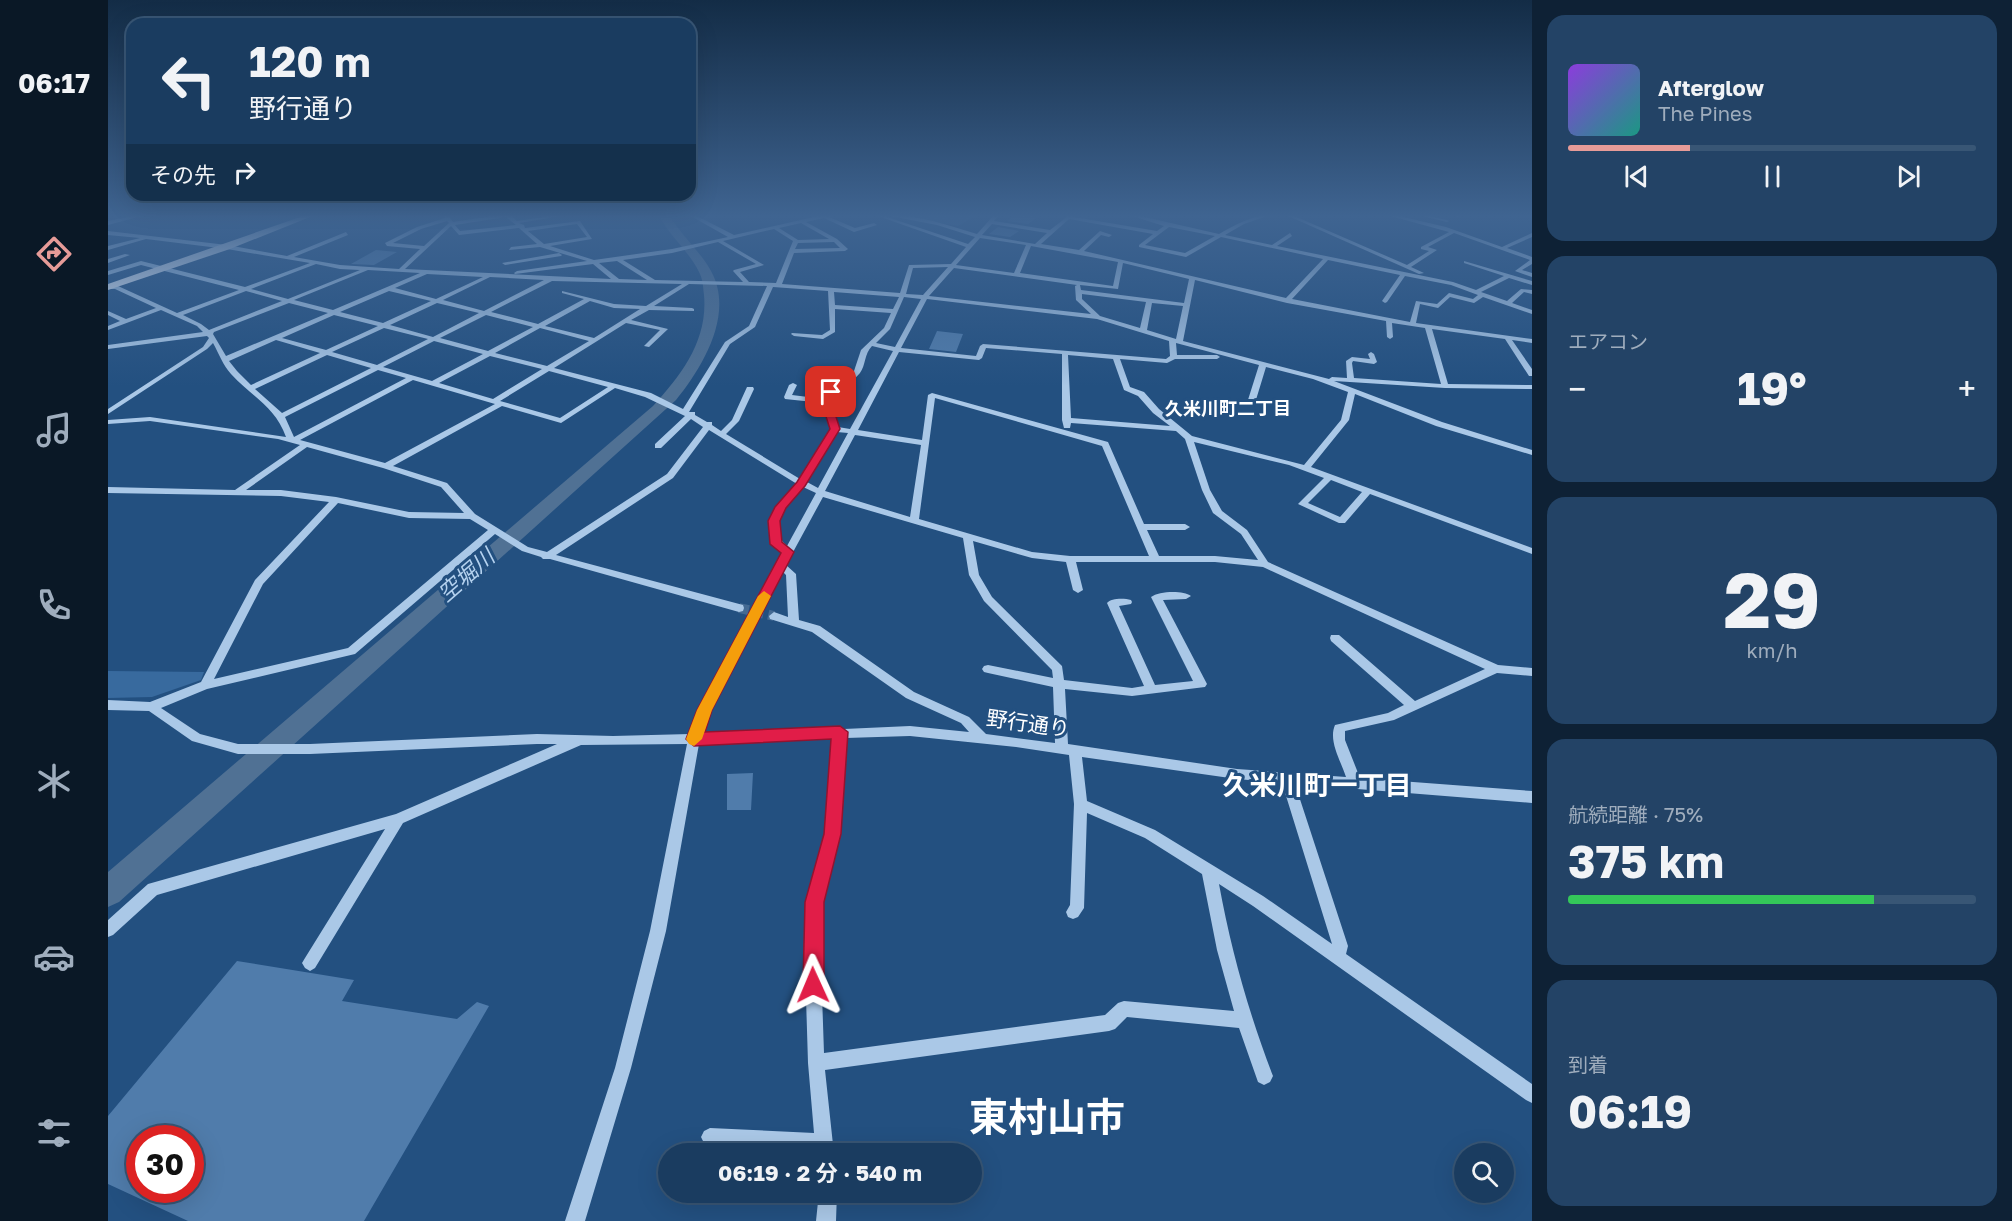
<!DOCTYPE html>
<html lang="ja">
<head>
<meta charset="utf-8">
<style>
  body { margin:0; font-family:"Golos Text","Noto Sans JP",sans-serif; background:#234366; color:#f1f3f6; height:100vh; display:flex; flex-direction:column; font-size:22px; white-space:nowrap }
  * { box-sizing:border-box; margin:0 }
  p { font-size:20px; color:#9fadbd }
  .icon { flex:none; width:33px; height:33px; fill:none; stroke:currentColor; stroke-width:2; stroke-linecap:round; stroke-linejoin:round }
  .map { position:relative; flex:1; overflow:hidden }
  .sheet { display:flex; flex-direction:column; gap:15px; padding:15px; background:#0e2135; width:480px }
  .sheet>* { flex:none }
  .banner { position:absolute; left:18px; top:18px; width:570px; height:183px; border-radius:18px; box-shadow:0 6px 24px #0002,0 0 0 2px #385675; background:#1a3c60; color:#f1f3f6; overflow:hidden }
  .controls { position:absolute; left:1346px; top:1143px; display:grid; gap:12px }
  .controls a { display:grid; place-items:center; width:60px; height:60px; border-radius:50%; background:#1a3c60; box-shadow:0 6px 24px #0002,0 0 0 2px #385675; font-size:30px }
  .speed { position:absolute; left:18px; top:1125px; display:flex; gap:12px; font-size:30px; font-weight:700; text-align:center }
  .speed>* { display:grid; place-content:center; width:78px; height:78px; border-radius:50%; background:#1a3c60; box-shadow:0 6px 24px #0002,0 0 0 2px #385675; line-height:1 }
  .speed .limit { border:9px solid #d22; background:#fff; color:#111 }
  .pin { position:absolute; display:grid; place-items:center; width:51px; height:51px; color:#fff; margin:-26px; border-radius:12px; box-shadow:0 3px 9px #0006 }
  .me { position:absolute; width:66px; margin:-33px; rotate:359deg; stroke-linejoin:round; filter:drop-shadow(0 0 4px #0008) }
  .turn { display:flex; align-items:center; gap:21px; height:126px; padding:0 24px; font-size:27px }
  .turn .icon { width:78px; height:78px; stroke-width:2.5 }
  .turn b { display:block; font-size:42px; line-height:51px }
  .then { display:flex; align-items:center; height:57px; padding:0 24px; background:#0003; gap:12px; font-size:22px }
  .big { font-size:45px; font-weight:700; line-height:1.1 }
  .sheet .tile { flex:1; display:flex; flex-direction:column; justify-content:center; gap:9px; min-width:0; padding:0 21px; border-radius:18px; background:#234366 }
  .sheet .dial { align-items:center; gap:0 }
  .dial b { font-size:78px; line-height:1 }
  .song { display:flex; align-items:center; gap:18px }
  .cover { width:72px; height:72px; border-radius:9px; background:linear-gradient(135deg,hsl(270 70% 55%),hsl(170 70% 35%)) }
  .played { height:6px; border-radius:3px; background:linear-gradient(90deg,#e69b98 30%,#385675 30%) }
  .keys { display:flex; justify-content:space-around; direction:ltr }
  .heat { display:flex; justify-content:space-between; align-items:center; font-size:33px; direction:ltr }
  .charge { height:9px; border-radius:4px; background:linear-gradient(90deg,#34c759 75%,#385675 0) }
  .trip { position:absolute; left:550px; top:1143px; width:324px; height:60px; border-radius:30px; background:#1a3c60; box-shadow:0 6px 24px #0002,0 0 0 2px #385675; font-weight:700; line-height:60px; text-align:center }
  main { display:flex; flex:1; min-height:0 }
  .tab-bar { display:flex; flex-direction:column; width:108px; justify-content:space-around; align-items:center; background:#0a1826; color:#9fadbd }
  .tab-bar .icon { width:42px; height:42px }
  .tab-bar .on { color:#e69b98 }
  .tab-bar b { font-size:27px; color:#f1f3f6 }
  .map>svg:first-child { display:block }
  .green { fill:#386a9e }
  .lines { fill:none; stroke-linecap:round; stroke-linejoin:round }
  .river { fill:#507194; fill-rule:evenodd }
  .building { fill:#507cab; fill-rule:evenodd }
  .minor-tunnel { stroke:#446a93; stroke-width:10; stroke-dasharray:10 5; stroke-linecap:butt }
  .minor { fill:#aac8e7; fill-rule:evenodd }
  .major { fill:#ecf3fd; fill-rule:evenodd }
  .route { fill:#e11d48; stroke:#92132f; stroke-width:1.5 }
  .slow { fill:#f59e0b }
  .labels { text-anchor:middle; stroke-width:6; stroke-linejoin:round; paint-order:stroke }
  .far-neighbourhood-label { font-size:18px; font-weight:bold; fill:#fff; stroke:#235080 }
  .street-label { font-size:21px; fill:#fff; stroke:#235080 }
  .water-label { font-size:22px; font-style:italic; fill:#b5d2ef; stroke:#235080 }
  .near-neighbourhood-label { font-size:27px; font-weight:bold; fill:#fff; stroke:#235080 }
  .near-town-label { font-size:39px; font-weight:bold; fill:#fff; stroke:#235080 }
</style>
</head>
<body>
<main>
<nav class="tab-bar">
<b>06:17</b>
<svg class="icon on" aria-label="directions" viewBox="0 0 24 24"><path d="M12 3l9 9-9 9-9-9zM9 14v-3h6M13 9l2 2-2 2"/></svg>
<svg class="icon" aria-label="music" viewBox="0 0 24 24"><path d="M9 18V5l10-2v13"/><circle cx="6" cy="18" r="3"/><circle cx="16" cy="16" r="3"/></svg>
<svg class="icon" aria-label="phone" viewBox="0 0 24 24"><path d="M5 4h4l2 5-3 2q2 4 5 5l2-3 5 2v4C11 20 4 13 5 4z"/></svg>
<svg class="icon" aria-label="climate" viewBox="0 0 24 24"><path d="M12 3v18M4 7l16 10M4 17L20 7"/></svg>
<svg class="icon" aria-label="car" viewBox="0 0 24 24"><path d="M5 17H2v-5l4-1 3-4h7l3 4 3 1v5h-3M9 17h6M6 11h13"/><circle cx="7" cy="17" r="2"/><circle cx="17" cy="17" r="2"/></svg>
<svg class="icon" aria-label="filters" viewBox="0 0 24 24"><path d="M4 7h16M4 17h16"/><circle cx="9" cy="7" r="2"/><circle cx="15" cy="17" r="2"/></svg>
</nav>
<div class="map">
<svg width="1424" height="1221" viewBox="0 0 1424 1221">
  <rect width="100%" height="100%" fill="#235080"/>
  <path class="green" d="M786,215H869L850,226Z
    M0,671L96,672L93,680L44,697L0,698Z"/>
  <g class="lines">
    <path class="river" d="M551,215H561C573,235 592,251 603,271C627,314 594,368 568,400L11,902L0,907V872L545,406C574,374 600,340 596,295C595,287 595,279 591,272C581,251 561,236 551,215Z"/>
  </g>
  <path class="building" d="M908,215H915L930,217L920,224L899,221Z
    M890,227L911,231L902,237L881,234Z
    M268,250L289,252L266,265L243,264Z
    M829,331L855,334L848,352L821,349Z
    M645,773L643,810H619V774Z
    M129,961L246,980L234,1001L349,1019L369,1002L381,1006L256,1221H80L0,1184V1116ZM32,1138H82V1190H32Z"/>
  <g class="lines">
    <path class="minor-tunnel" d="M631,608L666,616"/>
    <path class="minor" d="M29,215H37L0,225V221Z
      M337,215H340L345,222L391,215H402L409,221L448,215H459L411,223L416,225L417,228L472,221L484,239L442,246L486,260L564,249L620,237L581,215H587L626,235L715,215H724L721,217L747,228L766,223L769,225L746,232L716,218L698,222L729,239L740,249L737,251L686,253L674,284L792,293L801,265L843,264L858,247L767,215H773L860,244L867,237L829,225L777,215C808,214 840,225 869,234L886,215H891L886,221L942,230L960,216L1049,231L1056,226L1021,215H1028L1111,234C1127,225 1144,215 1162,215L1136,224L1117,235L1164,245L1182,233L1184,236L1169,246L1345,282L1368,290L1396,276L1356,263V261L1424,281V285L1401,278L1373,292L1399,301L1413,289L1424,290V294L1416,292L1404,303L1424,310V314L1375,297L1366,303L1342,297L1330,308L1312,304L1308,323L1424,339V343L1404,340L1424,369V376H1421L1397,339L1324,329L1340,384L1424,385V389L1337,388L1226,381L1334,422L1424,450V455L1328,426L1247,394L1241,420L1203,467L1424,548V554L1262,494L1237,523H1231L1190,504L1216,478L1181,465L1086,442L1102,490L1114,511L1139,530L1160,562L1390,665L1424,668V676L1389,673L1286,720L1237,731V740L1252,778L1424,791V803L1187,784L1240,946L1238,954L1424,1084V1103L1418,1100L1145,906L1111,884C1123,950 1141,1014 1165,1076L1162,1082L1156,1085L1150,1082L1131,1028L1019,1017L1007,1029L1001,1031L717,1070L726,1154H708V1151L602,1146L596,1143L593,1137L596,1131L602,1128L706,1133L700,1063L697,965L700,902L718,835L725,739L591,744L558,931L523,1068L477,1221H457L507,1068L542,931L579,744L473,745L295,823L207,968L202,971L197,968L194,963L197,958L277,829L49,895L5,935L0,937V920L40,884L288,814L449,744H429L202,754H130L84,741L41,711L0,710V700L42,702L93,682L147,580L221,502L173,496L0,493V487L127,490L192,445L170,439L42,421L0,424V420L42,417L178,437C167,406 144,397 123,374C115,365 111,354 105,343L99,349L0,414V409L95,347L101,338L99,336L0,349V345L95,332L89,326L53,310L0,330V326L12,321L0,315V311L18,319L48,308L7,289H0V285L10,286L69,313L131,290L33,265L0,275V271L33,261L137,287L202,263L119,249L38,239L0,250V246L32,238L0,235V231L119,245L179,256L238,232L240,235L186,257L232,265L291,269L312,249L279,246L277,243L309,227L337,218ZM398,217L408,225L352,231L347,225ZM961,219L1045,234L1031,245V247L1078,257L1113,237L1215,259L1178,298L976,251L993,235L1001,237L1004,235L992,231L971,250L933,244ZM339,221L341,223L316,246L285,243L313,229ZM693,223L721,239L690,240L671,228ZM469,224L479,237L436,244L420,231ZM884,224L939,233L927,244L874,235ZM343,226L351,235L411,228L429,244L403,247L401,250L432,247L479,261L409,271L406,273L407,274L485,264L503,279L297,269ZM1061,227L1107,236L1077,253L1037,245ZM666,229L685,241L668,283L641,282L632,272L656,265L615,241ZM872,238L918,245L906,273L848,265ZM610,242L648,264L626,270L625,271L635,282L547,280L515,260L564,253ZM726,242L732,248L687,249L690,243ZM923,246L1010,262L1005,286L912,273ZM1220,260L1292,275L1274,301L1277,303L1279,302L1297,276L1343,285L1370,295L1365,299L1341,293L1329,304L1308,301L1302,322L1184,299ZM509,261L539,280L511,279L491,263ZM1015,263L1081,279L1076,303L973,290L972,285L1010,289ZM208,264L232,269L252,270L180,299L143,289ZM840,267L815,295L798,294L805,268ZM846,268L969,285L967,286L968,300L983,314L821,296ZM260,270L312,273L225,310L186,300ZM319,274L375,277L328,299L287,288ZM382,277L436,280L376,311L335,300ZM1087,280L1179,303L1278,321L1279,337L1282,339L1285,337L1284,323L1317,328L1333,384L1246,378L1244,363L1245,361L1266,364L1269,362L1266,354L1263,352L1260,354L1262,359L1244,357L1238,361L1239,378L1224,377L1221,379L1075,341ZM444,281L574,284L538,306L506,304L454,291V293L476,299L430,324L383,312ZM581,284L659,286L641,326L617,342L575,409L543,393L446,368L518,323L552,330L536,346L541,347L560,329L523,320L541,310L586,311V309L584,308L546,306ZM665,287L720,291L722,330L714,335L684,333L683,334L686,336L715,339L727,332V309L783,313L776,328L753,350L746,371L721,390L716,399L684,395L689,385L685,383L681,385L676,397L677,399L715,403L723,429L692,479L618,434L631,421L646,389L645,387H639L624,420L613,431L604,425V422H599L587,415V412H581L622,344L647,327ZM138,291L174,301L101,330L93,324L75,315ZM281,291L323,301L275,323L232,312ZM726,292L791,297L785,309L727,305ZM974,294L1038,302L1032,328L992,316L974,299ZM796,297L813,299L787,347L768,343L782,329ZM819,299L989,319L1061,341L1062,356L1058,359L875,344L872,346L868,356L793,348ZM482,301L506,308L532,309L486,338L437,326ZM181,303L220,313L118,356L105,334L106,332ZM329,303L371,313L325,337L282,325ZM1044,303L1075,306L1068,339L1039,330ZM226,315L270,326L218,350L174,338ZM378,315L425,327L380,351L332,338ZM276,328L320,339L269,365L224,352ZM432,328L481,341L439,366L387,353ZM168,340L212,353L143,385L129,371L121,361ZM326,341L375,354L324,381L275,367ZM1068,343L1151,365L1139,403L1140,405L1147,403L1158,367L1205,379L1240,392L1233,420L1196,465L1084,436L1051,409L1036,392L1022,387L1012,359L1059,363L1067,359H1109L1112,357L1109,355H1069ZM764,346L785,351L742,429L730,427L722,401C730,389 743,384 752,373C758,365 756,354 764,346ZM878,348L954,354V420L956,428H962L963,423L1068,431L1077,439L1094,490L1105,513L1133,534L1150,560L1107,556H1051L1039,530H1077L1082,527L1077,524H1036L1000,442L824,393L820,395L814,440L750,430L791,352L871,360L874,358ZM219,355L263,368L174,413L147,389ZM960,355L1005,359L1016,390L1030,396L1045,413L1062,426L963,418ZM382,356L434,369L385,399L331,383ZM270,370L298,378L186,437L177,417ZM441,371L500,387L452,418L392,401ZM305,380L387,404L277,463L192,440ZM507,388L537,397L577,416L547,444V448H553L583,419L595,427L559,474L439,552L420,547L367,514L339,483L285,466L394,406L453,423ZM827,398L994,446L1041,556H962L924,552L811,519ZM601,430L689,484C669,509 644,524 675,553L590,710L582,734L505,736L429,734L202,744H130L92,734L53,708L99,689L247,654L387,534L414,551L433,557L435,559H442L631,612L635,611L636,608L635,605L448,555L565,478ZM729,432L740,433L710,488L699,482ZM747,435L813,445L802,517L717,491ZM199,447L275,468L333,487L356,513L301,512L228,497L173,490H138ZM1223,480L1254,492L1232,517L1200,503ZM695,487L708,493L679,546C656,525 681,505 695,487ZM715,497L855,538L861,575L876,601L944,670L945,678L880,665L876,666L874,669L876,672L880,673L945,687L947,743L878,734L861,717L806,692L712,626L691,620L688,574L678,565ZM230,503L301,518L362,519L380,530L240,648L106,679L155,584ZM865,541L924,558L958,562L965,590L970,593L975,590L968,562H1107L1155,567L1377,669L1307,701L1231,635H1223L1222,638L1223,641L1296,705L1280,713L1227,725C1220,741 1233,761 1238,777L1129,769L960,744L957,689L1024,696L1097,687L1099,684L1055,600L1078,599L1083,596C1075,590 1051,591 1043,597L1085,681L1047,685L1011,606L1023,604L1024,602L1023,600C1016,598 1003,598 999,603L1036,686L1024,688L956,680L954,666L884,597L871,575ZM675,572L678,575L680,617L666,612L661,616L662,619L704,632L798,698L853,723L861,732L802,726L736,729L732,727L728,729L594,734L602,710ZM802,736L908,747L961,755L966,804L962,905L958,912L960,917L965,919L970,917L976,908L979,813L1037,838L1094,874L1109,950L1126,1011L1016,1001L1010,1003L997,1015L716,1053L713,965L714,902L732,835L738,738ZM974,757L1129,779L1174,783L1224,944L1155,896L1047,830L979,801Z
      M1178,215H1184L1299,265L1321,251L1313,249V247L1341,232L1279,215H1287L1338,227L1394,247L1424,233V237L1399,248L1424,257V264L1414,270L1424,273V277L1407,271L1422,260L1346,233L1320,247L1329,250L1303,267L1316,273L1311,274Z
      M1316,215L1339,220L1341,221L1339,222L1318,217Z
      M1345,215H1352L1353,216L1351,217Z
      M451,253L454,255L453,256L397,265L394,263Z
      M17,254L22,255L0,263V259Z
      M711,1192H729L728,1221H708Z"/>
    <path class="major" d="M198,215H207L122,249L0,290V284Z"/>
  </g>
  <linearGradient id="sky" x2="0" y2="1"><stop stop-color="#132c46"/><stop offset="0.56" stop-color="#3f6491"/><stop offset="1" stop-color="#3f6491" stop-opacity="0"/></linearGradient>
  <rect width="1424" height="386" fill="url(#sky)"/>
  <path class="route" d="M720,390L728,392L723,401L732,429L697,486L678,508L672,521L674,542L686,552L604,710L597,732L732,726L740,732L733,834L716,902V985L713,992L705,995L698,992L695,985L697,902L716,834L723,739L586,746L578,739L589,710L673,553L662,544L660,521L667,507L689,482L722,429L713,401Z"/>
  <path class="slow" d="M656,591L663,596L604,710L594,739L586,746L581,744L578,739L589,710L650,596Z"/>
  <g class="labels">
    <g class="far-neighbourhood-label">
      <text x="1120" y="415">久米川町二丁目</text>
    </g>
    <g class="street-label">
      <text transform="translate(920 724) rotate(8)" y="7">野行通り</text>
    </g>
    <g class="water-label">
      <text transform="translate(358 575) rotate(-41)" y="8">空堀川</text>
    </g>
    <g class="near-neighbourhood-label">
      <text x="1209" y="795">久米川町一丁目</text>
    </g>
    <g class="near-town-label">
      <text x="939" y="1131">東村山市</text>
    </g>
  </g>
</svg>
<div class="controls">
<a><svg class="icon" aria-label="search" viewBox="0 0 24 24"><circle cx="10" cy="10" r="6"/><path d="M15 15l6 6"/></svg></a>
</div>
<div class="speed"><div class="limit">30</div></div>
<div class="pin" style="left:723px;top:392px;background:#d93025"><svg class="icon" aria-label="arrive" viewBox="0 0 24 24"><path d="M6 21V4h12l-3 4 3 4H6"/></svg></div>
<svg class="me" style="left:705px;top:985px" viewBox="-20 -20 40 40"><path d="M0-17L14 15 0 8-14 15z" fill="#e11d48" stroke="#fff" stroke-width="4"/></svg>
<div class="trip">06:19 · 2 分 · 540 m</div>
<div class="banner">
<div class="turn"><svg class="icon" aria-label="left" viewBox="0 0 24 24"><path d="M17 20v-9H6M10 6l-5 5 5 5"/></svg><div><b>120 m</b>野行通り</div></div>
<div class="then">その先<svg class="icon" aria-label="right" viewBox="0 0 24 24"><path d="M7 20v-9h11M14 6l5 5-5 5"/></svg></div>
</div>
</div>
<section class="sheet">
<div class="tile">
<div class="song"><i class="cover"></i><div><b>Afterglow</b><p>The Pines</p></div></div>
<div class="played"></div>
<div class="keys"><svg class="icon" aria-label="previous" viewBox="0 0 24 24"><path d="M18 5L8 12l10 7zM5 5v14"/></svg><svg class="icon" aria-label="pause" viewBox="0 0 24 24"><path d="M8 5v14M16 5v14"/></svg><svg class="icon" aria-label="next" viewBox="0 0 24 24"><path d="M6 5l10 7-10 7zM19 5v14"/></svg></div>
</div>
<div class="tile"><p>エアコン</p>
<div class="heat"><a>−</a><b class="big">19°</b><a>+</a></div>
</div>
<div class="tile dial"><b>29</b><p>km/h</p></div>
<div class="tile"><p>航続距離 · 75%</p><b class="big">375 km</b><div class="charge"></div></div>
<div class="tile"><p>到着</p><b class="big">06:19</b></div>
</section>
</main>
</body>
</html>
